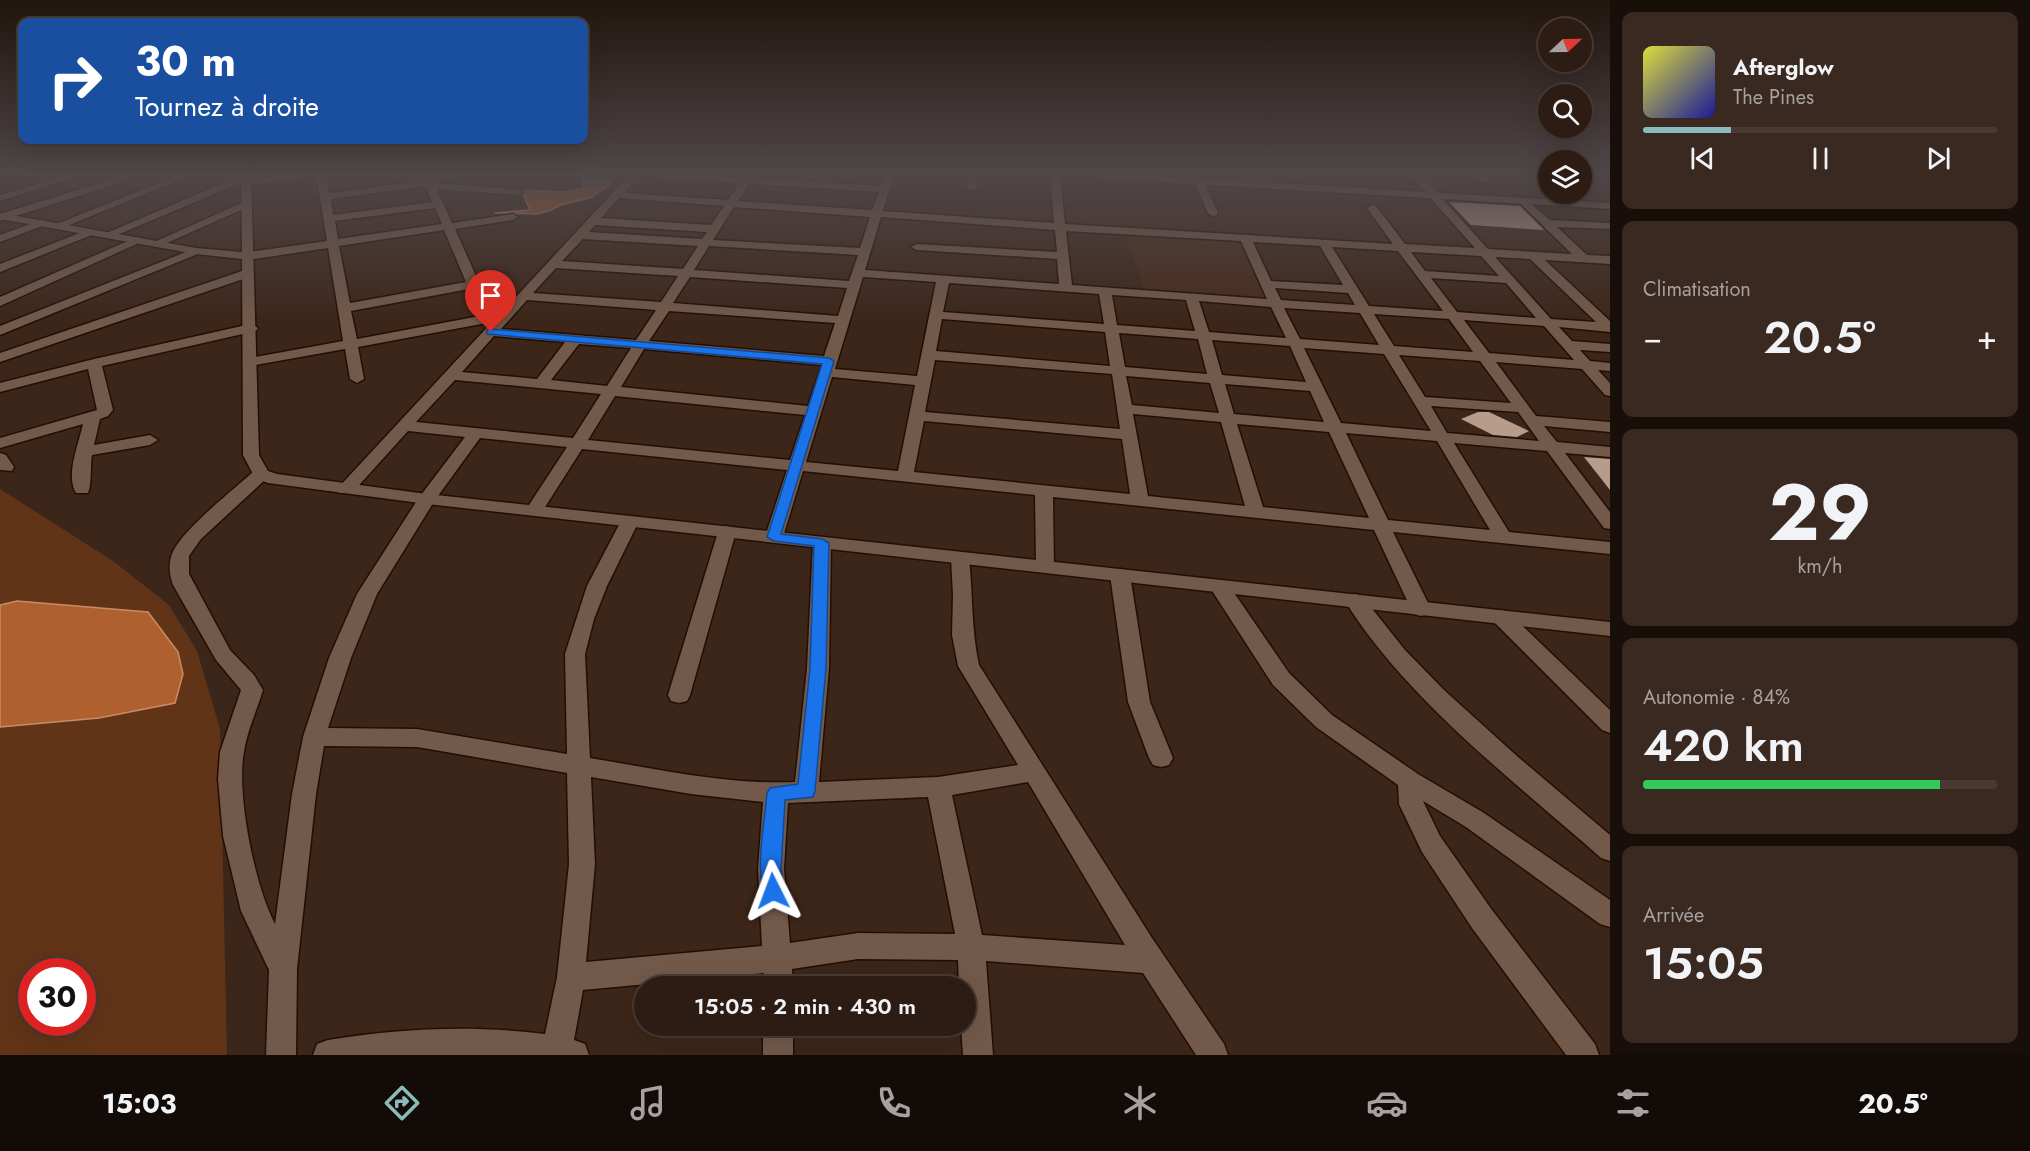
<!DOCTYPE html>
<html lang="fr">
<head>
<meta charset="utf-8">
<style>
  body { margin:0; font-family:Jost,sans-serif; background:#392921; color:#f1f3f6; height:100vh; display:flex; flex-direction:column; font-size:22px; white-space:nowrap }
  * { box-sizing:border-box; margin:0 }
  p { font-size:20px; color:#a7a1a0 }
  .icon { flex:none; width:33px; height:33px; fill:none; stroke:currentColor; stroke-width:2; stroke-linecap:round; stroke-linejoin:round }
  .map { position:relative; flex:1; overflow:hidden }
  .panel { display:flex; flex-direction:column; gap:12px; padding:12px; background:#190f0a; width:420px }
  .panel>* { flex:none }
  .hud { position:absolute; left:18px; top:18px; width:570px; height:126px; border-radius:12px; box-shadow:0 6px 24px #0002,0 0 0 2px #483a33; background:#1a4fa0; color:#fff; overflow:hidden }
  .needle { width:39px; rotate:68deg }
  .tools { position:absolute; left:1538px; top:18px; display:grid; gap:12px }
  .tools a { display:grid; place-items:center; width:54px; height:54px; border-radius:50%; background:#2d1c13; box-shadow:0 6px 24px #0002,0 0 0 2px #483a33; font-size:30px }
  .speed { position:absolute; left:18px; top:958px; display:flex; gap:12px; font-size:30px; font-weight:700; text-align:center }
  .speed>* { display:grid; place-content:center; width:78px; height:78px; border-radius:50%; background:#2d1c13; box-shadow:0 6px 24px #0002,0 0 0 2px #483a33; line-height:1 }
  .speed .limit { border:9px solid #d22; background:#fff; color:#111 }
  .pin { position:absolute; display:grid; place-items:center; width:51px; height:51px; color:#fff; margin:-62px -26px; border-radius:50% 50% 50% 0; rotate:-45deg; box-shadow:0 0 6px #0007 }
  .pin .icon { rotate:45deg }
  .me { position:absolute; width:66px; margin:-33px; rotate:357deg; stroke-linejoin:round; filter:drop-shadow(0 0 4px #0008) }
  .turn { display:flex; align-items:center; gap:21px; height:126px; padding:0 18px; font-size:27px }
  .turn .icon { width:78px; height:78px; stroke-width:2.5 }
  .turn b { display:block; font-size:42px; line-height:51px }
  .big { font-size:45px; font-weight:600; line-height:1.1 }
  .panel .widget { flex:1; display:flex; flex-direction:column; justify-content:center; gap:9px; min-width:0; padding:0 21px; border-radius:12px; background:#392921 }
  .panel .dial { align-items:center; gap:0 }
  .dial b { font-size:78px; line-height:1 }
  .song { display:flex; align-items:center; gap:18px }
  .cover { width:72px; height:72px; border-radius:9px; background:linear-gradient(135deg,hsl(60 70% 55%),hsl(240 70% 35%)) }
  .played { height:6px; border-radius:3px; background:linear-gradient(90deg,#8bbbb9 25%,#483a33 25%) }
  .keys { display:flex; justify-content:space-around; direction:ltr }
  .heat { display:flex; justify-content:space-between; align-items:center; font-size:33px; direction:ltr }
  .charge { height:9px; border-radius:4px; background:linear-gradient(90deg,#34c759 84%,#483a33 0) }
  .trip { position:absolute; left:634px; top:976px; width:342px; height:60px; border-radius:30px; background:#2d1c13; box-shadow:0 6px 24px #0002,0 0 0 2px #483a33; font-weight:600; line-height:60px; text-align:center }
  .dock { display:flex; height:96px; justify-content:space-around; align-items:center; background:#120b08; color:#a7a1a0 }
  .dock .icon { width:42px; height:42px }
  .dock .active { color:#8bbbb9 }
  .dock b { font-size:27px; color:#f1f3f6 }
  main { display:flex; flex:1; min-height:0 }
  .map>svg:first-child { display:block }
  .built { fill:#472a1a }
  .green { fill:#613418; fill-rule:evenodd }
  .water { fill:#b0602e; stroke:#c78c66; stroke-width:1.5 }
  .building { fill:#b79b8b }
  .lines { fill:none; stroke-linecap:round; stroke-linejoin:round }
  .minor-casing { stroke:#220e03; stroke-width:3 }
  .tertiary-casing { stroke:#220e03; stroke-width:3 }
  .minor { fill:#72594a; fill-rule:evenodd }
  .tertiary { fill:#72594a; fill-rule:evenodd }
  .route { fill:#1a73e8; stroke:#114b97; stroke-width:1.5 }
</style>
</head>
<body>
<main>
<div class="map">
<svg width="1610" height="1055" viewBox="0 0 1610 1055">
  <rect width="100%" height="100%" fill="#3c2619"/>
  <path class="built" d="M1126,235L1235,241L1246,247L1271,300L1145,292Z"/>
  <path class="green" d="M0,489L113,561L169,605L197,651L220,729L227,1055H0V727L99,718L175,703L148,612L17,601L0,605ZM32,972H82V1023H32Z"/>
  <path class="water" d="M590,177L611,183L592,197L561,205L551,210L538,214L494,213L530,210L521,190L563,192L584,188L583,181Z
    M17,601L148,612L178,652L183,674L175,703L99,718L0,727V605Z"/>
  <path class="building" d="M1449,202L1520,206L1544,230L1471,225Z
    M1478,412H1489L1529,431L1517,437L1493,435L1461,419Z
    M1584,457L1610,459V490Z"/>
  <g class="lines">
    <g class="minor-casing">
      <path id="minor" d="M67,175H83L0,201V195Z
        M178,175H192L62,228L58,229L52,226Z
        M242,175H250V179L308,175L303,178L246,185L241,183L112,237H104L102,235Z
        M316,175H326L329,193L423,181L421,175H431L435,183L522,190L523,192L518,195L437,189L452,223L513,214L518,217L513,220L455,229L493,314L501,313L629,175H640L625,193L728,200L739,183L656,178L651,175L743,177L744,175H754L752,178L881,186L884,175H894L883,211L1054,223L1050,175H1060L1065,224L1393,244L1367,208L1372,205L1376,206L1405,244L1475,248L1410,175H1421L1488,249L1572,254L1520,203V199L1524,198L1550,220L1610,223V229L1557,227L1587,255L1610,256V264L1545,260L1610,321V332L1559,327L1572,341L1610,344V352L1580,350L1590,361L1610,363V371L1598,370L1610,383V396L1605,395L1582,369L1496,362L1536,416L1610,422V432L1544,426L1557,442L1610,447V457L1565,453L1610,512V529L1604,528L1547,451L1454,443L1509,532L1610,542V554L1393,532L1431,609L1428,614L1421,616L1414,614L1411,609L1374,530L1053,497L1054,567L1052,571H1038L1036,567L1035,495L803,471L783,537L780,541H768L765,537L787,470L582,449L540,515H528L525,511L567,447L480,438L435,500L377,594L351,658L328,728L417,729L567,754L565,654L587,586L621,521L624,517H636L639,521L607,586L594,619L585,654L590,758C657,769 727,785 795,782L807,668L813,543L816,539H828L831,543L829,668L819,782L938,777L1018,765L958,666L952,635L953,595L951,558L953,554H967L969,558C973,595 971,629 979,665L1152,938L1224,1044L1228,1055H1196L1143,973L986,961L993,1055H963L961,1026H966V987H959L958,960L858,959L792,969L793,987H765L764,973L583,990L574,1040L585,1044L589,1055H313L317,1044L328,1040C401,1028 472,1025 545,1034L557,977L569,864L567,773L417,747L324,746L316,794L297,969L296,1055H266L269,970L241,911L223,836L218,779L220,752L241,690L216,660L173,585C170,576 168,567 171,557C177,533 235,489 255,470H267L269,474L267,478L201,539L189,556V574L230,650L254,675L263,690C257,710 247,731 244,752C236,795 255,886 275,924L292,794L303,737L329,658L357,594L418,499L465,437L408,431L352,493H340L337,489L492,322L358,347L364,379L357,383L350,379L345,349L250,366L245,365L243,362L250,358L343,341L328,248L248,260L242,256L248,252L327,241ZM749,184L879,192L872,210L738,201ZM426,186L432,202L333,215L331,199ZM619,198L724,206L711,225L601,218ZM734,207L870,217L860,248L713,240ZM435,208L442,224L338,239L335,221ZM881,217L1055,230L1057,252L917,244L911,247L917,250L1057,259L1059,284L865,270ZM595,225L707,232L702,239L589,232ZM444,230L466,282L350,303L339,246ZM1066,231L1241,241L1267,299L1072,285ZM583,239L698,246L683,269L562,261ZM1253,242L1320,246L1343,285L1271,281ZM709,246L858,255L849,281L694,270ZM1332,247L1398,251L1443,311L1369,306ZM1411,252L1481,256L1499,276L1425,271ZM1495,257L1530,259L1596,322L1551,319ZM556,268L678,276L661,302L533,293ZM690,277L847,288L838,316L673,303ZM863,277L936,282L917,376L835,369ZM1431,278L1506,283L1536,318L1457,312ZM949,283L1099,294L1104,324L943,312ZM1275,288L1348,293L1355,305L1281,300ZM469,289L480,316L357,339L351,311ZM1112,295L1186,300L1195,331L1117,325ZM527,300L656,310L636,340L501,329ZM1199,301L1271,307L1286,338L1209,332ZM1284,308L1360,313L1379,345L1300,339ZM669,311L835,323L824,356L649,341ZM1374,314L1449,319L1473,352L1394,346ZM942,319L1105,332L1110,366L936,351ZM1464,320L1544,326L1574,360L1489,353ZM1119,333L1198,339L1207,374L1125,367ZM494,336L565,342L537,379L462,372ZM1212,340L1290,346L1306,382L1222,375ZM579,344L631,348L607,386L551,380ZM1304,348L1384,354L1431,431L1341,423ZM644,349L822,365L808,406L621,387ZM1399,355L1480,361L1511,403L1425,397ZM935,360L1112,374L1120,429L925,412ZM1126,376L1210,383L1219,413L1132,405ZM832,377L915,385L898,471L806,462ZM455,380L601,394L573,438L416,422ZM1225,384L1310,391L1324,422L1234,414ZM615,396L805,415L790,460L588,440ZM1431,406L1518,412L1539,441L1447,433ZM1133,414L1221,422L1245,506L1148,496ZM924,421L1122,439L1130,494L914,472ZM1237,424L1329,432L1369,518L1263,507ZM1346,433L1437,441L1490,530L1388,520ZM591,777L691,794L763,802L758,869L762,946L586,962L595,864ZM1028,782L1125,945L982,935L952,795ZM928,797L955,934L858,933L790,943L784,869L788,803Z
        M968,175H978L976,191L967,189Z
        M1474,175H1485L1490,181L1481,183Z
        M1542,175H1548V179Z
        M122,176L127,179L126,181L0,221V214Z
        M1195,180L1204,182L1218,213L1217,215L1213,216L1208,213L1194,182Z
        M246,201L251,204L250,206L160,246L156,247L150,244Z
        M41,220L45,221V225L0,242V235Z
        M90,229L96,232L94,234L0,272V264Z
        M137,237L141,238V242L0,306V297Z
        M196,248L200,249V253L0,335V326Z
        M248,269L252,270V276L0,362V353Z
        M251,324L258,328L256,331L102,366L113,410L108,416L100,419L94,445L150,435L158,440L150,445L92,455C90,466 92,485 88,493H76C65,475 79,443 83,424L0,448V438L97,410L88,369L0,392V383L94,359Z
        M0,453L6,455L14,467L12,471L0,470Z
        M727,526L733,528L736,532L690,695L687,701L679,703L671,701L668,695L718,532L721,528Z
        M1120,569L1127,571L1130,575L1150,702L1173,758L1169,765L1161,767L1153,765L1149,758L1128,702L1110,575L1113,571Z
        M1219,580L1226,581L1289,673L1332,715L1418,774L1484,813L1610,900V927L1600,924L1466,827L1423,801L1440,836L1492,910L1595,1044L1599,1055H1566L1472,928L1422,852L1399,804L1398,785L1316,727L1273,685L1209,586L1212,581Z
        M1355,594L1362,596L1405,650L1444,690L1518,757L1610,835V861L1601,858C1517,784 1404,697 1345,601L1348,596Z
        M1501,610L1508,612L1610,710V733L1602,730L1494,622L1491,617L1494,612Z
        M763,1026H793V1055H763Z"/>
    </g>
    <g class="tertiary-casing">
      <path id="tertiary" d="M241,175H251L259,455L268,471L277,474L427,494L1610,622V636L427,504L268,483L255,478L243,455L242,259L196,254L0,219V213L196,248L242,252Z
        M1087,175H1144L1610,203V209L1092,178Z"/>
    </g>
    <use href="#minor" class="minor"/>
    <use href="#tertiary" class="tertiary"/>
  </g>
  <linearGradient id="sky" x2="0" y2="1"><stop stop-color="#21150e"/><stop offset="0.54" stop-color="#504749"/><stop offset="1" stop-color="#504749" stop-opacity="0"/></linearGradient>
  <rect width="1610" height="323" fill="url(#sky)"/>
  <path class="route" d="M491,329L829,358L834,361L781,534L822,539L829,543L826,668L815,791L813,797L785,800L781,869L783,891L780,897L773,900L766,897C754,872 765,821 767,793L770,788L798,784L810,668L814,546L774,541L767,537L822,364L487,334V330Z"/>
</svg>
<div class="tools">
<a><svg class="needle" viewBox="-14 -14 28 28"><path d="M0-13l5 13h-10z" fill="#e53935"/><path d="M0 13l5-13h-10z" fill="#a7a1a0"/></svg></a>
<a><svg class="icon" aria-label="search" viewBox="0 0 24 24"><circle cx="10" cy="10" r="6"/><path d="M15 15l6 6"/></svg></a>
<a><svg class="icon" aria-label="layers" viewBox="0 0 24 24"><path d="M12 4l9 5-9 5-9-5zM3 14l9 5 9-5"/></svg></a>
</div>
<div class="speed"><div class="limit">30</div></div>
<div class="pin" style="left:491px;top:332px;background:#d93025"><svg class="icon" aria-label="arrive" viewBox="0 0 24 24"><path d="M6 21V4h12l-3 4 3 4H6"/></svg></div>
<svg class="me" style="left:773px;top:891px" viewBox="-20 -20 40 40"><path d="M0-17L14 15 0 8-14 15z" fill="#1a73e8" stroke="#fff" stroke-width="4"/></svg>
<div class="trip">15:05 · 2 min · 430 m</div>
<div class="hud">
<div class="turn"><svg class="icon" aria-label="right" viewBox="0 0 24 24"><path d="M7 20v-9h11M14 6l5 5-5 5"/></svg><div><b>30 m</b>Tournez à droite</div></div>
</div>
</div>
<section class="panel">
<div class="widget">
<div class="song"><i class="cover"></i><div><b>Afterglow</b><p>The Pines</p></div></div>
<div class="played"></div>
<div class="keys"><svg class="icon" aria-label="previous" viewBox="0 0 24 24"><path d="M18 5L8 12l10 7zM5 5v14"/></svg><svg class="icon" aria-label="pause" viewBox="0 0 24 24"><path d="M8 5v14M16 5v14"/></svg><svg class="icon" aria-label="next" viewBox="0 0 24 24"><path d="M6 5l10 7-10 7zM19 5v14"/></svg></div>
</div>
<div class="widget"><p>Climatisation</p>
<div class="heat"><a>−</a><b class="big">20.5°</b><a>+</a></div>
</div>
<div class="widget dial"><b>29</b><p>km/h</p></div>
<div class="widget"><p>Autonomie · 84%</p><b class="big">420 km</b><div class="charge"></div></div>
<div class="widget"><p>Arrivée</p><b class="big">15:05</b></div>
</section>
</main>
<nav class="dock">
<b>15:03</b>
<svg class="icon active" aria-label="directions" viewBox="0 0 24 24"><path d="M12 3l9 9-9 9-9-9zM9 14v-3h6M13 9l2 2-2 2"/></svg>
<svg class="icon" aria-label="music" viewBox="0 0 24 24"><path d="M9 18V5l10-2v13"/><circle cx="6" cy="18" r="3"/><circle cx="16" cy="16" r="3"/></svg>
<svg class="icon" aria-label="phone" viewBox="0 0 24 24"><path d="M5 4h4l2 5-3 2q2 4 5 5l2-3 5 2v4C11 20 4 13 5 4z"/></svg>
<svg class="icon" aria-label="climate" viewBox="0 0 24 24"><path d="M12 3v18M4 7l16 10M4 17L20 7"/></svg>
<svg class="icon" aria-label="car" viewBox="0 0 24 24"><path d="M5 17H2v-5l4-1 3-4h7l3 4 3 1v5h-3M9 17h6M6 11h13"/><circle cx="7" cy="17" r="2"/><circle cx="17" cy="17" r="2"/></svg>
<svg class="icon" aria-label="filters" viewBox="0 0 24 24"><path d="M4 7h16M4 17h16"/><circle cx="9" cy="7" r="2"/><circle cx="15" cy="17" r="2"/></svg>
<b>20.5°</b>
</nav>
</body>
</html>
